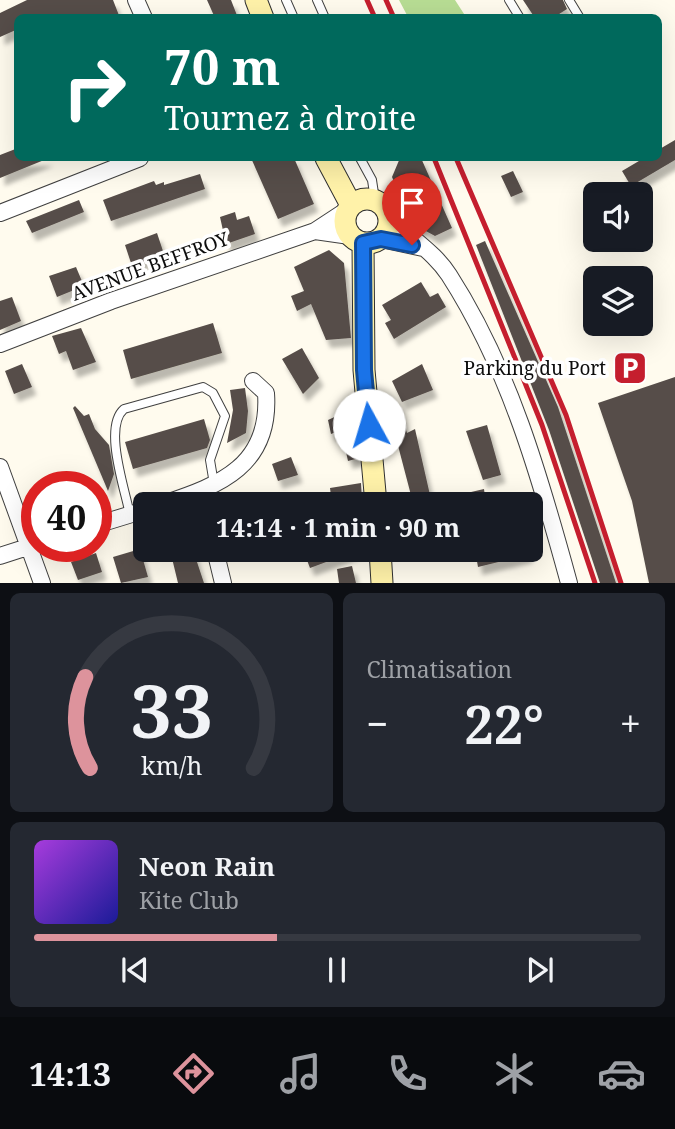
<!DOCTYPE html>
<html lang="fr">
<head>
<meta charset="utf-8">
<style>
  body { margin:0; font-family:"Noto Serif",serif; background:#242831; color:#f1f3f6; height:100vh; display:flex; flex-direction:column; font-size:26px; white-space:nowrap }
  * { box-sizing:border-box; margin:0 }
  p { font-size:23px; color:#9ea1a6 }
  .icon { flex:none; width:38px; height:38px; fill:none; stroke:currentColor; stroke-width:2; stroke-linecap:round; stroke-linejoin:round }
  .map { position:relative; height:583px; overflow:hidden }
  .drawer { display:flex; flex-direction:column; gap:10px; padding:10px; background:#0d0f14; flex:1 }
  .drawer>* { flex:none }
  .guide { position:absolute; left:14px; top:14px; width:648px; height:147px; border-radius:10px; box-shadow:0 7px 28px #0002; background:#00695c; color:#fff; overflow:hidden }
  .tools { position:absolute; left:583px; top:182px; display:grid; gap:14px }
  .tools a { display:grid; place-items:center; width:70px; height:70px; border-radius:10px; background:#171b24; box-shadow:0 7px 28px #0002; font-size:35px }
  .speed { position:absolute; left:21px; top:471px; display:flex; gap:14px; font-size:35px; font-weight:700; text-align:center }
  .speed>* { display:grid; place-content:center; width:91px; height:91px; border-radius:50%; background:#171b24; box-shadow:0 7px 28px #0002; line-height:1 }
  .speed .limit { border:10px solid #d22; background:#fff; color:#111 }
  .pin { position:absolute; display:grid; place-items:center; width:60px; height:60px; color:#fff; margin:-72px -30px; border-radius:50% 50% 50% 0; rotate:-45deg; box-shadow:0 0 7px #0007 }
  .pin .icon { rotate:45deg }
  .me { position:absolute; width:77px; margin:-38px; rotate:354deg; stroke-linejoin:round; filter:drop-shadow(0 0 5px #0008) }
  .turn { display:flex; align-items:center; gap:24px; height:147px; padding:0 35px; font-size:32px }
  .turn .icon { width:91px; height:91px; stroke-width:2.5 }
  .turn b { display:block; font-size:49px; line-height:60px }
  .big { font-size:52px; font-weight:700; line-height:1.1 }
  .drawer .card { flex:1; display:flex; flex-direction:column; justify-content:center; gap:10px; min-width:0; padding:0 24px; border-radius:10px; background:#242831 }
  .drawer .dial { align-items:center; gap:0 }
  .dial svg { height:182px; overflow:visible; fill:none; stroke:#363941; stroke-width:7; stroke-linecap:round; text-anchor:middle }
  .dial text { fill:#f1f3f6; stroke:none }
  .song { display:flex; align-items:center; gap:21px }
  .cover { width:84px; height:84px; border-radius:10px; background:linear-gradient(135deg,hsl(280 70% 55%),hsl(240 70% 35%)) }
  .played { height:7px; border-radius:4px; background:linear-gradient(90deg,#dd939c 40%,#363941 40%) }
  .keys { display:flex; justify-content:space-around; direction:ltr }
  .heat { display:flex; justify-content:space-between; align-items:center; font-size:38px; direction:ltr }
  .drawer .tiles { flex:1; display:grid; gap:10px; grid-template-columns:1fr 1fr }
  .card:last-child { grid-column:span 2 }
  .trip { position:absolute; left:133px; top:492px; width:410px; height:70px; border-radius:10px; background:#171b24; box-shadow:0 7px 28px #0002; font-weight:700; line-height:70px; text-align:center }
  .menu { display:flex; height:112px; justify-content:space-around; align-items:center; background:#090b0e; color:#9ea1a6 }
  .menu .icon { width:49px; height:49px }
  .menu .current { color:#dd939c }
  .menu b { font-size:32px; color:#f1f3f6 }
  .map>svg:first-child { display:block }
  .forest { fill:#b8dd94 }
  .building { fill:#574e49; filter:url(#shadow) }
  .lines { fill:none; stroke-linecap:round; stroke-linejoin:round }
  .lane-casing { stroke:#404040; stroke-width:10 }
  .street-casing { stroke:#404040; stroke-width:18 }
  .secondary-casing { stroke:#2f2f2f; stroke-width:23 }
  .lane { stroke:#fff; stroke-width:8 }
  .street { stroke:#fff; stroke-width:16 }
  .secondary { stroke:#fff2a9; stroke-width:21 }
  .rail { stroke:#c51e2e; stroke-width:5 }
  .route-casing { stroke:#114b97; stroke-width:18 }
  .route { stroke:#1a73e8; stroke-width:12 }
  .labels { text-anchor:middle; stroke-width:7; stroke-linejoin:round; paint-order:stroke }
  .street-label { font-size:19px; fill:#0d0d0d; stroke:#fff }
  .poi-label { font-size:19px; fill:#0d0d0d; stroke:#fff; text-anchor:end }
</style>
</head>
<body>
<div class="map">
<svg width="675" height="583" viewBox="0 0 675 583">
  <defs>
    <filter id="shadow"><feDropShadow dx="4.5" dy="8" stdDeviation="2" flood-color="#0004"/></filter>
  </defs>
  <rect width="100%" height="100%" fill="#fffbee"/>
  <path class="forest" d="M399,0H455L466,17H456L454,14L446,17H408Z"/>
  <path class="building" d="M27,0H113L120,18H18V29L0,37V13Z
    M207,0H231L238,18H215Z
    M523,0H563L567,9L553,18H535Z
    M675,140V160L631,186L622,171L644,158H658V150Z
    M18,148V158H49L0,178V155Z
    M251,158H294L314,204L278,219Z
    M400,158H421L452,228L435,236L413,224L392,177Z
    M513,171L523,192L511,197L501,176Z
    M200,174L205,189L111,221L103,200L154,181L156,185L164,182V185Z
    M79,200L84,212L32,233L26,221Z
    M235,212L237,220L249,216L255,234L226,244L220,217Z
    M157,233L164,254L132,266L125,245Z
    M485,241L558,407L616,583H600L549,430L476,245Z
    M329,250L344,263L351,338L326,340L311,304L297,311L291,296L304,291L294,267Z
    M76,267L84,286L57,297L49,276Z
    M421,282L430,297L438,293L446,307L394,339L385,323L391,320L382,305Z
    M12,297L21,321L0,330V301Z
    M213,323L222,353L131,379L123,350Z
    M81,328L96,362L73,370L66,351L59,354L52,336Z
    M302,348L319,378L303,394L282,359Z
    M22,364L32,387L14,394L5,371Z
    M422,364L433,390L402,402L392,381Z
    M675,377V583H649L632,501L598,403Z
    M245,388L248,411L246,433L227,443L233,410L230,390Z
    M397,404L407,433L415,429L430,495L412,499L396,438L392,439L382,419L381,412Z
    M75,406L84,416L89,414L95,429L109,445L114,474L108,491L73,408Z
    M341,414L346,423L355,419L359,458L348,461L341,430L331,434L328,420Z
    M204,419L210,440L207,448L133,469L125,442Z
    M487,425L501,475L483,480L466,431Z
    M291,457L298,475L278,481L272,464Z
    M361,483L362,500L332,504L330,488Z
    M484,489L486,504H442L441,499Z
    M140,549L148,577L121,583L113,557Z
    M170,550H193L204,583H178Z
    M319,550H356V551L310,568L305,555Z
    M475,550H527L528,555L478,567Z
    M96,553L102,572L78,580L71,562Z
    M352,566L356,583H339L337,569Z"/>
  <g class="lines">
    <g class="lane-casing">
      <path id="lane" d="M286,0L294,18
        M317,0L325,18
        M509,0L520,18
        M569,0L580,18
        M360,158L372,180L375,200
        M130,515C125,489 103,427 124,409L203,387L213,393L225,416L210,460L214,484"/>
    </g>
    <g class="street-casing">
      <path id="street" d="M136,0L144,18
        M0,213L140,158
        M389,215C407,237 433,250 449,275C509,368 540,477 569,583
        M315,231L350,236
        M381,239L423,248
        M0,344L111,301L315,231L347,210
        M0,467L42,583
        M163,504C221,485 271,465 266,393L253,381
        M96,525L145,510
        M215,550L223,583
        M0,556L37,544"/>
    </g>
    <g class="secondary-casing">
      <path id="secondary" d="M256,0L263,18
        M326,158L351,205
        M345 221a22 22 0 1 1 44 0a22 22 0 1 1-44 0Z
        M363,243L364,370L376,504
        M380,550L382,583"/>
    </g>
    <use href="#lane" class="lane"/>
    <use href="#street" class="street"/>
    <use href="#secondary" class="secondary"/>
    <path class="rail" d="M367,0L375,18
      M386,0L394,18
      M434,158L542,425L595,583
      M456,158L566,415L621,583"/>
  </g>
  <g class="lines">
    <g class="route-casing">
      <path id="route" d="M369,425L364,370L363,243L381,239L412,245"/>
    </g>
    <use href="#route" class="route"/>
  </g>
  <defs>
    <g id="parking-square" transform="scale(1.75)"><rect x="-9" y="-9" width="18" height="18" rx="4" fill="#c51e2e" stroke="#fff"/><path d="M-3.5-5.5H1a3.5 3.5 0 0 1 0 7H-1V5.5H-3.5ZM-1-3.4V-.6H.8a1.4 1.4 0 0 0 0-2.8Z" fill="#fff"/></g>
  </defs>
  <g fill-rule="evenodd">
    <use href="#parking-square" x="630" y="368"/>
  </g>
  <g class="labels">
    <g class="street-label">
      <text transform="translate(150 266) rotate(-20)" y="7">AVENUE BEFFROY</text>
    </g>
    <g class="poi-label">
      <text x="606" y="375">Parking du Port</text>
    </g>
  </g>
</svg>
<div class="tools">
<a><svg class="icon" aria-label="sound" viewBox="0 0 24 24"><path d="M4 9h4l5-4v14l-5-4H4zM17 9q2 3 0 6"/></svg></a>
<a><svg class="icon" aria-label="layers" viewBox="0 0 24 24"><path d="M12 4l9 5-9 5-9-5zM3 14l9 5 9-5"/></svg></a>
</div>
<div class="speed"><div class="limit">40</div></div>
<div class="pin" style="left:412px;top:245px;background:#d93025"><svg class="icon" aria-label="arrive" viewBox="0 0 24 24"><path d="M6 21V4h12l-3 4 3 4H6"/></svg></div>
<svg class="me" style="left:369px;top:425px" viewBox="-20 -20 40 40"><circle r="19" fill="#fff"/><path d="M0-13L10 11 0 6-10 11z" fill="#1a73e8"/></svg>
<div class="trip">14:14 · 1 min · 90 m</div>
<div class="guide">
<div class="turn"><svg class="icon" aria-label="right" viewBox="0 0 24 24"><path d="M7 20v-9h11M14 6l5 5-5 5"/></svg><div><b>70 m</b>Tournez à droite</div></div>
</div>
</div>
<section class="drawer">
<div class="tiles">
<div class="card dial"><svg viewBox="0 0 100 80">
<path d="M14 69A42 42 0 1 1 86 69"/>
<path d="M14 69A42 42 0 0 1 12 29" stroke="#dd939c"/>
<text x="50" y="56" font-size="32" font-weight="700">33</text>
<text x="50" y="72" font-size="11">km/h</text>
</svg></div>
<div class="card"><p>Climatisation</p>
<div class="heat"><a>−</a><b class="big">22°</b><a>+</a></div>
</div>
<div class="card">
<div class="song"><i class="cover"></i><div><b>Neon Rain</b><p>Kite Club</p></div></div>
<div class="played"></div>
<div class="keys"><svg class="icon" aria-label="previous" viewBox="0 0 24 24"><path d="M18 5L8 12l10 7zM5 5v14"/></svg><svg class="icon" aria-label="pause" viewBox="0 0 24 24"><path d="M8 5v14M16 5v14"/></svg><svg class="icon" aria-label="next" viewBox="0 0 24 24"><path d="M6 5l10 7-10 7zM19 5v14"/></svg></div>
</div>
</div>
</section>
<nav class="menu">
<b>14:13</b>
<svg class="icon current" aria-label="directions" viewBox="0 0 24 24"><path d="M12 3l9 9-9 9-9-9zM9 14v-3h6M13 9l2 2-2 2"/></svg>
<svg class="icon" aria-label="music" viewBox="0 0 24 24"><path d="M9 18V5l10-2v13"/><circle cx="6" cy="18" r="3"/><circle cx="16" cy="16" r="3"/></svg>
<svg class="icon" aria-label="phone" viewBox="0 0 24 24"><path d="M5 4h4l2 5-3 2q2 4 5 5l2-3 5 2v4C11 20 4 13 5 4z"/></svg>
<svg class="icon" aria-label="climate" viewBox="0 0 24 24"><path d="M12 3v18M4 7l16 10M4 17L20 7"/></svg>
<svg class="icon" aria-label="car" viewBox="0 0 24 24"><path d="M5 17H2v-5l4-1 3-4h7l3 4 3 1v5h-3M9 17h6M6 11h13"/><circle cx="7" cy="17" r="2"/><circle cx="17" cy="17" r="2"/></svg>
</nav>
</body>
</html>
